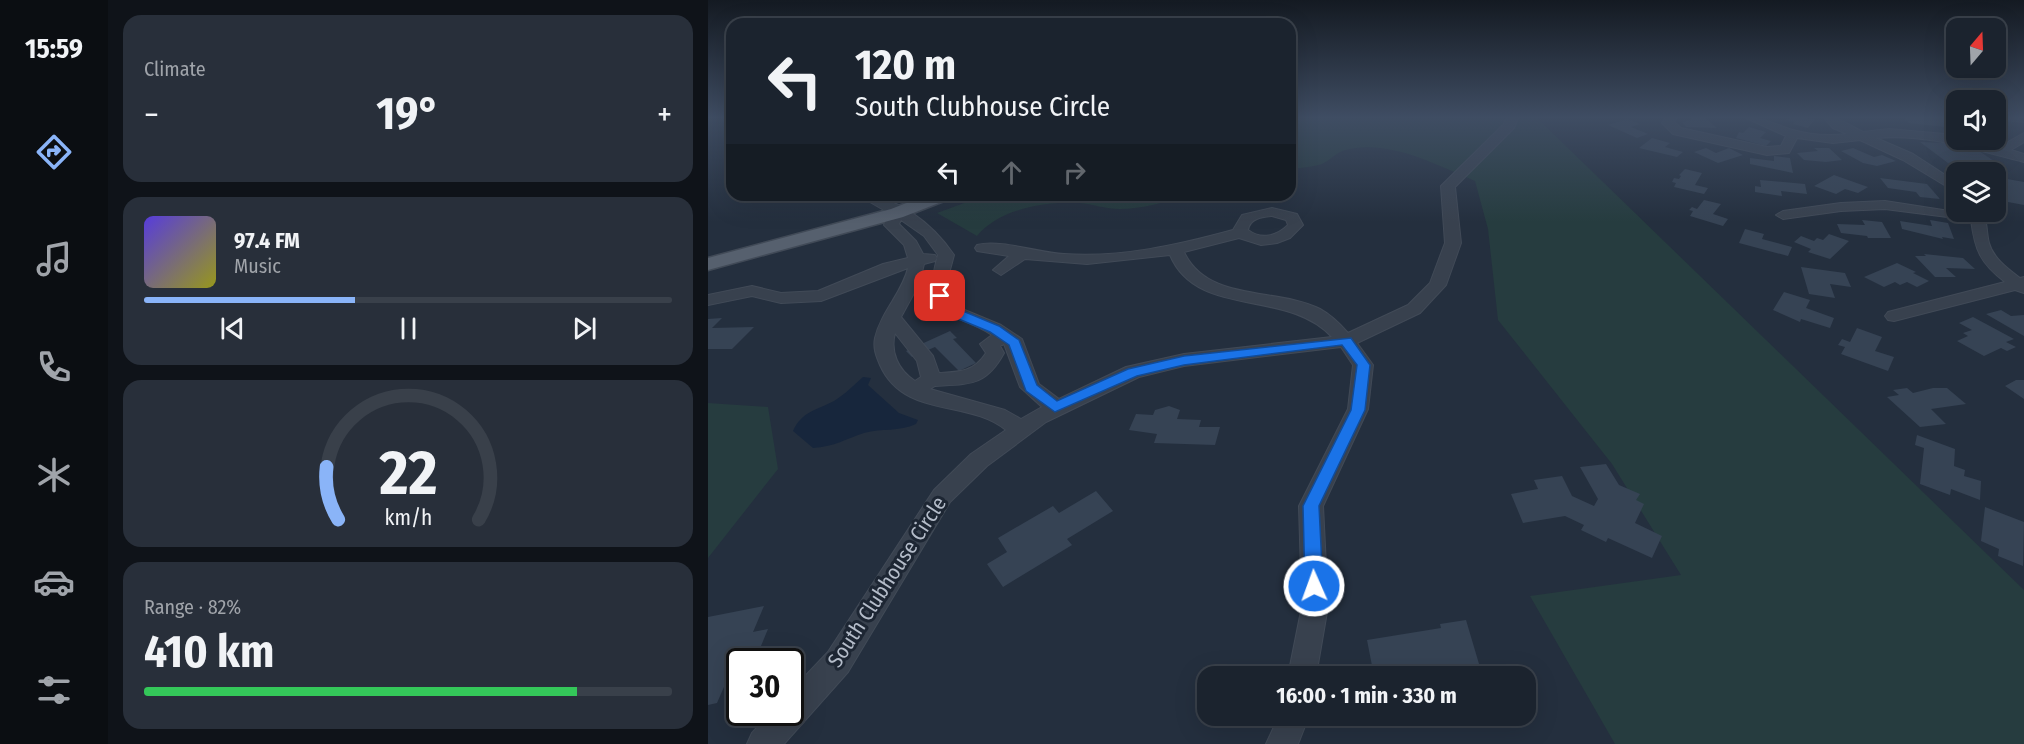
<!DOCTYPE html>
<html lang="en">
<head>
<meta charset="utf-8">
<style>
  body { margin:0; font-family:"Fira Sans Condensed",sans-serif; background:#282f3a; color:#f1f3f6; height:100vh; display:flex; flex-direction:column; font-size:22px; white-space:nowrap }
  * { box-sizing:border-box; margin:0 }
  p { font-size:20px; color:#a0a4aa }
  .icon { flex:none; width:33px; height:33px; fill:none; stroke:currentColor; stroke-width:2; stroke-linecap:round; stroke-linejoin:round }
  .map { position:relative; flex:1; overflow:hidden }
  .details { display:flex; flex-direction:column; gap:15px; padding:15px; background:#0f1319; width:600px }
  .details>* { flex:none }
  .banner { position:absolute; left:18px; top:18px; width:570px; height:183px; border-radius:18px; box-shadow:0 6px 24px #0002,0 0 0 2px #39404a; background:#1b232e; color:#f1f3f6; overflow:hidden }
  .needle { width:39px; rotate:19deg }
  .tools { position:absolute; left:1238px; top:18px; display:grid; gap:12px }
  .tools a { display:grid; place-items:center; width:60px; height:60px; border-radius:12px; background:#1b232e; box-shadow:0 6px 24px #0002,0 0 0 2px #39404a; font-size:30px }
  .speed { position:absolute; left:18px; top:648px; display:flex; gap:12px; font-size:30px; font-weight:700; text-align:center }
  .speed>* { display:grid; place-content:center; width:78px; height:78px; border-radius:50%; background:#1b232e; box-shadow:0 6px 24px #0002,0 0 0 2px #39404a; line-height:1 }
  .speed .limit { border:3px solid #111; border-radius:9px; background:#fff; color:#111 }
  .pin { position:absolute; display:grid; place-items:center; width:51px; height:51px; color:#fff; margin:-26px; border-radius:12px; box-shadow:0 3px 9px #0006 }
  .me { position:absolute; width:66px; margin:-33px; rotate:358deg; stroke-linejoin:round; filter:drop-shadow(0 0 4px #0008) }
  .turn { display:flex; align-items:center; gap:21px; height:126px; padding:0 30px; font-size:27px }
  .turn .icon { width:78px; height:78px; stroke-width:2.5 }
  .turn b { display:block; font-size:42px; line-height:51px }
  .lanes { display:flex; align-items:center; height:57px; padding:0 30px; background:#0003; justify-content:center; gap:30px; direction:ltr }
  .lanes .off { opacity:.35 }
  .big { font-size:45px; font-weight:700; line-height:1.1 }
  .details .tile { flex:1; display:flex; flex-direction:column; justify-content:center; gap:9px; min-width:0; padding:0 21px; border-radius:18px; background:#282f3a }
  .details .dial { align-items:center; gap:0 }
  .dial svg { height:156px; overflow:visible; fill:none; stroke:#39404a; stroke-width:7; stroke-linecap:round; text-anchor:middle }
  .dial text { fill:#f1f3f6; stroke:none }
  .song { display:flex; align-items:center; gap:18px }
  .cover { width:72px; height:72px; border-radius:9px; background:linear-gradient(135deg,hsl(250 70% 55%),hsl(60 70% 35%)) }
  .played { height:6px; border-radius:3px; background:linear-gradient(90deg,#8ab4f8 40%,#39404a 40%) }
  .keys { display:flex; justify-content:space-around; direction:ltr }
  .heat { display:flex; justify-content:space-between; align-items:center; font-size:33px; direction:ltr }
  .charge { height:9px; border-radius:4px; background:linear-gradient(90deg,#34c759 82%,#39404a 0) }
  .trip { position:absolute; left:489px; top:666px; width:339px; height:60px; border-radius:18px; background:#1b232e; box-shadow:0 6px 24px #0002,0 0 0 2px #39404a; font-weight:700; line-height:60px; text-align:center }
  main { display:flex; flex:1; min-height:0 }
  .dock { display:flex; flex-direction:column; width:108px; justify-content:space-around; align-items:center; background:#0b0e12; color:#a0a4aa }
  .dock .icon { width:42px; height:42px }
  .dock .active { color:#8ab4f8 }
  .dock b { font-size:27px; color:#f1f3f6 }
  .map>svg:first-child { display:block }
  .green { fill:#263c3f }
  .water { fill:#17263c }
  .building { fill:#364354 }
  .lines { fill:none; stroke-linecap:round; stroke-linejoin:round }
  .minor-casing { stroke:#414a57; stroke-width:2 }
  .major-casing { stroke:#414a57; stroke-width:3 }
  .minor { fill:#38414e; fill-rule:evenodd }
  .major { fill:#56606e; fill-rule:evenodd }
  .route { fill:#1a73e8; stroke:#114b97; stroke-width:1.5 }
  .labels { text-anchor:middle; stroke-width:6; stroke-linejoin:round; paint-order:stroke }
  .street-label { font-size:21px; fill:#b4bcc9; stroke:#1d2633 }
</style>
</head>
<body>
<main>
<nav class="dock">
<b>15:59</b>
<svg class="icon active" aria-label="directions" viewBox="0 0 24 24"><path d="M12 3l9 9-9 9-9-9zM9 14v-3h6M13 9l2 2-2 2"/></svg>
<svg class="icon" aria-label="music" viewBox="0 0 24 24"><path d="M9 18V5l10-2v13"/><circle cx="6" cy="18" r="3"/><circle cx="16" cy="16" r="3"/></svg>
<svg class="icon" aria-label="phone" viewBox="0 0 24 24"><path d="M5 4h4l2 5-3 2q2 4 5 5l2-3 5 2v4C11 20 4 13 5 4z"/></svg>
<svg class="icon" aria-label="climate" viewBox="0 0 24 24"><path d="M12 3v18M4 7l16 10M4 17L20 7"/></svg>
<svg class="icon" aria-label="car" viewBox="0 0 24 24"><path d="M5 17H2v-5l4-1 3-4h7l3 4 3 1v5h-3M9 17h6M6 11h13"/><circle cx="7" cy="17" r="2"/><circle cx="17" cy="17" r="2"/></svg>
<svg class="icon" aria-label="filters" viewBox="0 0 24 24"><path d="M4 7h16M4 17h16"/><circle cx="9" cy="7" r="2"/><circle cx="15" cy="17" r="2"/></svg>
</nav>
<section class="details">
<div class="tile"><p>Climate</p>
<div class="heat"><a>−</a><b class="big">19°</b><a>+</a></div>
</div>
<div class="tile">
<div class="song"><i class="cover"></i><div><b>97.4 FM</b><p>Music</p></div></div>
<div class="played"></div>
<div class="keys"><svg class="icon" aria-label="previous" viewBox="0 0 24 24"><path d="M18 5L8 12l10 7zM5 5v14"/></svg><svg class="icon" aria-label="pause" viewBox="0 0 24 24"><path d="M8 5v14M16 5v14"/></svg><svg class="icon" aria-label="next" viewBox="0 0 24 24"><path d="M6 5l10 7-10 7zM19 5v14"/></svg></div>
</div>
<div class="tile dial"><svg viewBox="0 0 100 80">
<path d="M14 69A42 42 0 1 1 86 69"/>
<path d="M14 69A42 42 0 0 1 8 42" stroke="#8ab4f8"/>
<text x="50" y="56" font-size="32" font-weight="700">22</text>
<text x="50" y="72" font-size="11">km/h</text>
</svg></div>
<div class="tile"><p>Range · 82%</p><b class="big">410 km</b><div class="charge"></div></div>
</section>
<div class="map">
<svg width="1316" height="744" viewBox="0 0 1316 744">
  <rect width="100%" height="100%" fill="#242f3e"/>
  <path class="green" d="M582,118H829L1316,590V744H907L822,596L973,575L904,464L790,320L780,229L767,181C728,165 681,139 638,150C628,152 623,160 614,164C604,167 593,168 582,169Z
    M278,195H479C458,202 434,209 412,209C397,209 384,204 371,203C337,201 291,209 269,236L229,213Z
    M0,403L60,407L70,469L0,558Z"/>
  <path class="water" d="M155,377L163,378L160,385L191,413L210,420L208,424C191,432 174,428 156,433C138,439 125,447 105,448L85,431C94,411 109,410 126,401C136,395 146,385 155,377Z"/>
  <path class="building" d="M981,118H997L1009,128L978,127L974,122L984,120Z
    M1081,118H1098L1107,119L1100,128L1085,124L1087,122L1079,120Z
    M1196,118H1244L1248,120V128L1200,123Z
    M1287,118H1312L1316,123L1287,120Z
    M919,119L932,124L923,127L940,134L929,138L900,125Z
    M1041,127L1058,132L1052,138L1063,141L1058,146L1028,138L1031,132L1035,133Z
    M944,138L962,143L957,147L975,152L969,157L931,148Z
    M1212,142L1240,143L1246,147H1265L1292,165L1244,166Z
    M998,148L1008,153L1021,148L1035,155L1010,163L986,152Z
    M1106,148H1121L1134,160L1118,162L1096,160L1089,153L1110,151Z
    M1145,148L1166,157L1174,155L1188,161L1169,166L1155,163L1133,151Z
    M1066,156L1082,158L1085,173L1042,164V158L1066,161Z
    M977,169L994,173L987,185L1000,188L996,194L966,187L968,183L964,182L966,178L971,179L973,176L971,175Z
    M1126,175L1160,187L1150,193L1137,189L1128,194L1106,186Z
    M1288,177L1316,182V205L1300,202Z
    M1172,178L1219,184L1232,199L1212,197L1208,192L1180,188Z
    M1052,180L1097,184L1099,194L1073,191L1074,196L1047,192V186L1053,187Z
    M996,200L1013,204L1005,214L1020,219L1015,226L982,216L985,211L981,210L984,207L989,209Z
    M1154,220L1174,222L1183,238H1160L1159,236L1133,233L1129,224L1157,225Z
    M1222,220L1240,223L1246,239L1234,237L1235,239L1194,229L1192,221L1224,226Z
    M1037,229L1056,234L1054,239L1084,247L1080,256L1031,243Z
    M1121,234L1141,241L1122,259L1100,252L1103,249L1086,242L1093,236L1106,241L1109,238L1115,240Z
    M1216,254L1255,258L1267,269L1238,268L1248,277H1227L1207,256H1218Z
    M1189,263L1208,272L1205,273L1221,281L1209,287L1199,282L1192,285L1187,282L1176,287L1156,277Z
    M1093,267L1137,273L1143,287L1122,284L1127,298L1101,294Z
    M1076,292L1102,300L1098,308L1126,318L1122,328L1093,319L1092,322L1065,310Z
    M1293,310L1303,316L1316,315V336L1278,314Z
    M1265,317L1306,339L1298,342L1308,347L1299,351L1293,348L1276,356L1249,341L1260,336L1255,333L1264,330L1251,323Z
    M14,318L4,328L46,327L24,349H0V319Z
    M1149,328L1174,337L1167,351L1186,357L1180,371L1133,354L1137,347L1130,345L1134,339L1142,342Z
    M242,331L249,338L245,339L268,363L251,371L227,347L204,357L198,351Z
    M1308,380H1316V399L1297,386Z
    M1199,388L1205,393L1225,388H1239L1258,404L1223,409L1238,424L1212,427L1179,397L1191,395L1185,390Z
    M461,406L472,410L469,419L493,420L491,427H512L507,445L446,443L449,434L421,430L428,414L445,415L447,410Z
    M1209,435L1247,449L1246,466L1257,470L1256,476L1273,481L1272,500L1243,489L1242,495L1212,484L1216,448L1207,445Z
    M898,464L911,485L932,494L928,500L936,504L927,523L954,536L944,558L900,538L898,542L873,530L876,525L857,516L815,523L803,494L830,489L826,480L854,476L864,496L886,506L890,499L872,467Z
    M388,491L405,511L359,539L364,545L295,587L279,564L299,552L290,538L345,506L351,513Z
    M1277,507L1316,522L1315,566L1290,556L1291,549L1273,541Z
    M56,606L45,632L60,629L53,646L30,651L24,667L32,665L28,678L19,680L9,703L0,705V617Z
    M758,620L774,674L784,672L785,676H666L659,640L733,628L732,624Z"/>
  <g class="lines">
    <g class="minor-casing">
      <path id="minor" d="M798,118H810L806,128L747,187L753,243L738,285L712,313L649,343L665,365L660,409L615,506L620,606L608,676H580L594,606L591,506L640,409L645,365L633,347L476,366L431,377L338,422L279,466L242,502L140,672L76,744H39L44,733L63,712H82V692L120,652L226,490L263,454L298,430C261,399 196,419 172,365C168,356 165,348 167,338C173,312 194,293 200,268L113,301L73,303L44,296L0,305V295L44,286L73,293L110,291L175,264L200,258L196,245L176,225L181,213L150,195C189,195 225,224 246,255L239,281L241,296L247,306L293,325L314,339L331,384L351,399L418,367L476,354L624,337C579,288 489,319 462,255L379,264L317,259L293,275L285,270L301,256L269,251L267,248L269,245C293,239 331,253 356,254C413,258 470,245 525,230L534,215L564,208L589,214L595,225L582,238L569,243L553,245L531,238L476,252C500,303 569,287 612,309C623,315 632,324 640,333L700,305L722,283L737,243L733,186L796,124ZM564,216L578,220L580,225C569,236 553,240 540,230C542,218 554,217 564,216ZM193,220L216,236L230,255C210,325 241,307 284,335L272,344L278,353C266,372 251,372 231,373L225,356L193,317L211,284L216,264L227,261L229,258L227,255L215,254L208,241L191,224ZM187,333L209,361L213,377L207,381C190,370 182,352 187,333ZM296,344L312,387L334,407L313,419L297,410L222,389L227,386C262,384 278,386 296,353L292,346Z
        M957,118H969L966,122L973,128L1059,147L1073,146L1078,136L1038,118C1056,118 1069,125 1085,130C1102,135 1122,136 1139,134L1125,128L1116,118H1128L1155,132L1181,129L1248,135V140H1264L1291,147L1316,133V142L1303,150L1316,154V162C1267,150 1219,133 1168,138L1205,154L1248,182V192L1195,160L1152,140L1125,143L1089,138L1081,153L1059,155L965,134L954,123Z
        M1177,201L1248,212H1273C1280,220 1278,232 1281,243C1285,258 1300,269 1312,278L1316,277V293L1307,290L1186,321L1180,320L1177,316L1180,312L1297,282C1272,263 1267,250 1263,220L1177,209L1133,211L1075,219L1068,215L1075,211L1133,203Z
        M571,716H601L590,744H558Z"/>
    </g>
    <g class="major-casing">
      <path id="major" d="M219,195H244L241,199L195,217L0,270V258L183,209Z"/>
    </g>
    <use href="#minor" class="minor"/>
    <use href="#major" class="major"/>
  </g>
  <linearGradient id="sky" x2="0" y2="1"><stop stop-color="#141a22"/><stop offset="0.53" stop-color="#3f4d63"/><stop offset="1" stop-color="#3f4d63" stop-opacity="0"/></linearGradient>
  <rect width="1316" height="222" fill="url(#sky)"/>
  <path class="route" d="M232,293L237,294L245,307L291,326L311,340L329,385L349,401L420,369L476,356L643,338L662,365L657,410L611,506L615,586L612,591L606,594L600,591L597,586L595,506L643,410L649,365L634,345L476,365L429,376L347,412L318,391L301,345L282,332L236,313L226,296Z"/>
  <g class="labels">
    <g class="street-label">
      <text transform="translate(179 582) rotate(-57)" y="7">South Clubhouse Circle</text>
    </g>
  </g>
</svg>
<div class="tools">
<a><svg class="needle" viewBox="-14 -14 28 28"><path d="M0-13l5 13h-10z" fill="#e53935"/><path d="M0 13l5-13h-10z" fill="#a0a4aa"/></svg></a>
<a><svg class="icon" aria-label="sound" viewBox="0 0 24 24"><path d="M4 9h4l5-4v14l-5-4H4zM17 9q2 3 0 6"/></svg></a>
<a><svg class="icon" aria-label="layers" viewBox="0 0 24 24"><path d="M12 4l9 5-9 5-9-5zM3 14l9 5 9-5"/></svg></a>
</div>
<div class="speed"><div class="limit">30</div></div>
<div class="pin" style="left:232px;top:296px;background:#d93025"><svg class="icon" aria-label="arrive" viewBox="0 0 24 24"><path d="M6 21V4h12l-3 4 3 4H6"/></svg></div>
<svg class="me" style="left:606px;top:586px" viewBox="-20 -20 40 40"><circle r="17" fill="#1a73e8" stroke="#fff" stroke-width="3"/><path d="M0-11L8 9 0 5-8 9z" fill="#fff"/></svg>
<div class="trip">16:00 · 1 min · 330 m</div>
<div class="banner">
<div class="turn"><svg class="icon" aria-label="left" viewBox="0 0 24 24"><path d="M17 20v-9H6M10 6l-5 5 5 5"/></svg><div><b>120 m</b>South Clubhouse Circle</div></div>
<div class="lanes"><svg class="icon" aria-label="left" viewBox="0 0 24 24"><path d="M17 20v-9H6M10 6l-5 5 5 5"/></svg><svg class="icon off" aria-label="ahead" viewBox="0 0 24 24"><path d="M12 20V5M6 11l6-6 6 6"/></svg><svg class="icon off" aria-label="right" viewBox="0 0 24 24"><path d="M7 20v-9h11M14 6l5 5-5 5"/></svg></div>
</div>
</div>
</main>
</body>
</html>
